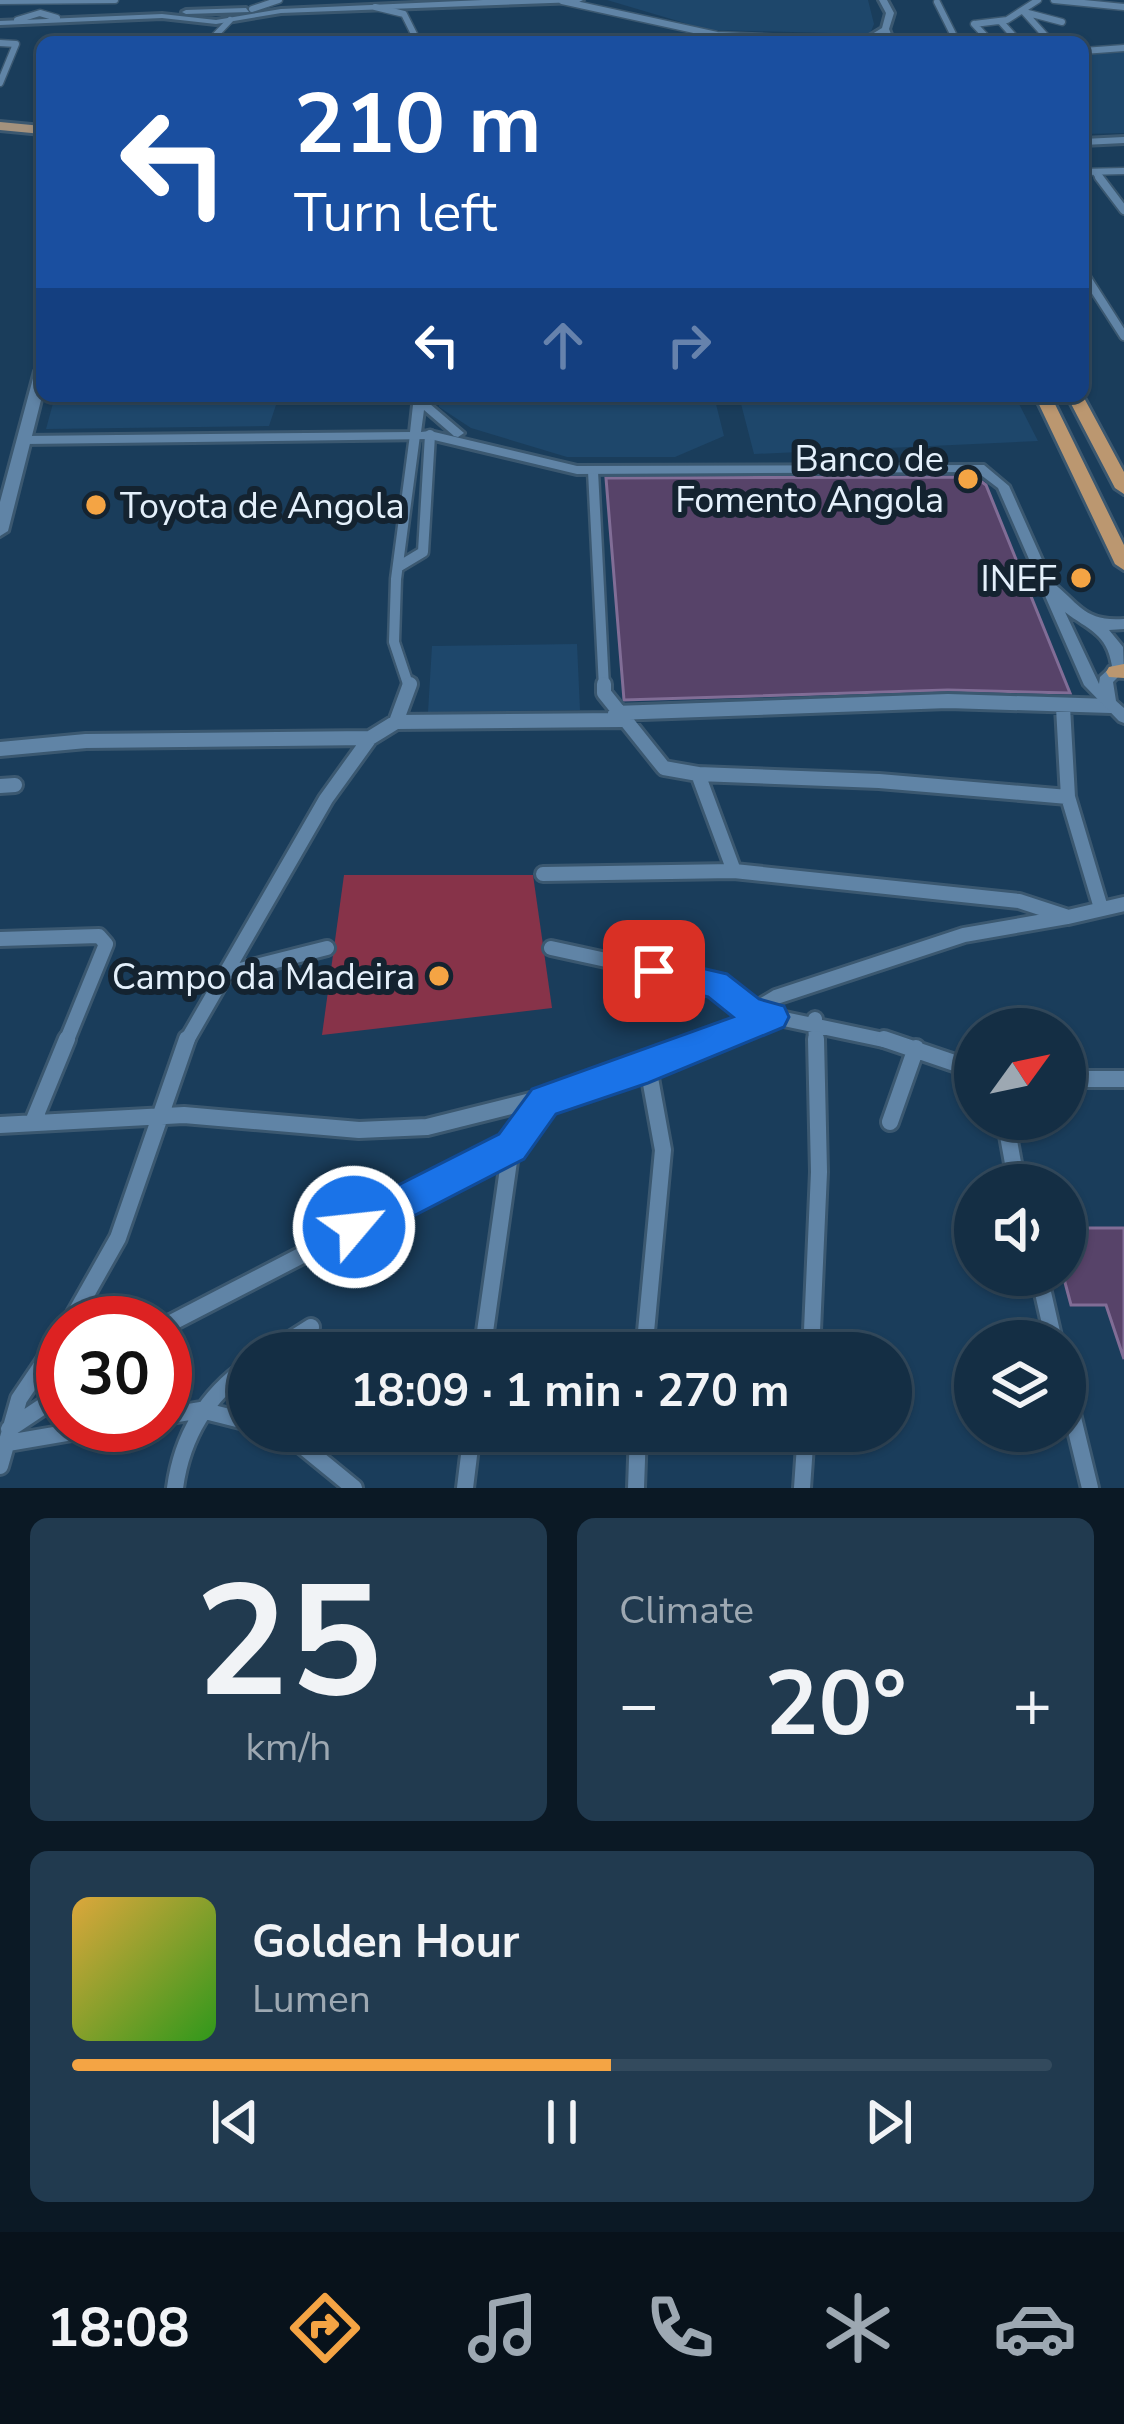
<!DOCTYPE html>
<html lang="en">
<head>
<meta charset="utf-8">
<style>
  body { margin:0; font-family:"Nunito Sans",sans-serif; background:#213a4f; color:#f1f3f6; height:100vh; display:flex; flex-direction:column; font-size:45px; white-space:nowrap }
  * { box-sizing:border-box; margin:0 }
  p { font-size:39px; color:#9da8b2 }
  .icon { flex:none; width:66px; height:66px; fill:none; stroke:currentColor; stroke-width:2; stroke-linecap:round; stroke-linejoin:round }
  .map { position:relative; height:1488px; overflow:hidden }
  .details { display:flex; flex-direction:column; gap:30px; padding:30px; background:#0b1925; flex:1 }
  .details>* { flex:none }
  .banner { position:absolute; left:36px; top:36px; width:1053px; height:366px; border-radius:18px; box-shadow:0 3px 9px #0004,0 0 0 3px #334a5d; background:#1a4fa0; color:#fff; overflow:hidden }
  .needle { width:78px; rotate:57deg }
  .fabs { position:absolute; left:954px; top:1008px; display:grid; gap:24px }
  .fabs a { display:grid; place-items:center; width:132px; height:132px; border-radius:50%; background:#142e44; box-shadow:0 3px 9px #0004,0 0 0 3px #334a5d; font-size:60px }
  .speed { position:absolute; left:36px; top:1296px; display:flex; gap:24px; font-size:60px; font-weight:700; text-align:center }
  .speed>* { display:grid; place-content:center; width:156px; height:156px; border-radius:50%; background:#142e44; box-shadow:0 3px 9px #0004,0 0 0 3px #334a5d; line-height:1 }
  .speed .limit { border:18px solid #d22; background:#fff; color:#111 }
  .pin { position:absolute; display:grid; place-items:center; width:102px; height:102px; color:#fff; margin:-51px; border-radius:24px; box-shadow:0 6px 18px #0006 }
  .me { position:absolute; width:132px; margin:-66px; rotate:62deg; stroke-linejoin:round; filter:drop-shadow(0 0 9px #0008) }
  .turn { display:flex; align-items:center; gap:42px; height:252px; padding:0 60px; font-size:54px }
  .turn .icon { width:156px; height:156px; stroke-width:2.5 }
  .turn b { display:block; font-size:84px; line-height:102px }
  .lanes { display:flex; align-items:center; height:114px; padding:0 60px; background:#0003; justify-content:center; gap:60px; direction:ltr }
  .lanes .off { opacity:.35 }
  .big { font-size:90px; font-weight:700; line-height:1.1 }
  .details .tile { flex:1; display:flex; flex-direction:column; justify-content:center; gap:18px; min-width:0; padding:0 42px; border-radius:18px; background:#213a4f }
  .details .dial { align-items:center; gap:0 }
  .dial b { font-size:156px; line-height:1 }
  .song { display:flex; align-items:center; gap:36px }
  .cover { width:144px; height:144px; border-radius:18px; background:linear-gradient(135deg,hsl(40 70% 55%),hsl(110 70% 35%)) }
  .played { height:12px; border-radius:6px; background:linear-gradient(90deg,#f4a444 55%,#334a5d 55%) }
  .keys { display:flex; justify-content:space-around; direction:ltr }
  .heat { display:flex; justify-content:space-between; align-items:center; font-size:66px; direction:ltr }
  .details .tiles { flex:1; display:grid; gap:30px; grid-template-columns:1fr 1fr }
  .tile:last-child { grid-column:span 2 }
  .trip { position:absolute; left:228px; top:1332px; width:684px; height:120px; border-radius:60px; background:#142e44; box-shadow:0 3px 9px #0004,0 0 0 3px #334a5d; font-weight:700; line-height:120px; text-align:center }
  .tabs { display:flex; height:192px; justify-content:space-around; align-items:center; background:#08121b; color:#9da8b2 }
  .tabs .icon { width:84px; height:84px }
  .tabs .active { color:#f4a444 }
  .tabs b { font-size:54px; color:#f1f3f6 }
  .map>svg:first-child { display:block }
  .built { fill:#1e476b }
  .green { fill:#873349 }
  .building { fill:#574369; stroke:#816d96; stroke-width:3 }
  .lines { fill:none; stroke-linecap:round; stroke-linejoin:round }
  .minor-far4-casing { stroke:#3b5870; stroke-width:9 }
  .minor-far3-casing { stroke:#3b5870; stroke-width:12 }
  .minor-far2-casing { stroke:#3b5870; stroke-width:15 }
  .minor-far1-casing { stroke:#3b5870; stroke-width:20 }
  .minor-casing { stroke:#3b5870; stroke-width:22 }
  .tertiary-casing { stroke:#3b5870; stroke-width:6 }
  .secondary-casing { stroke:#3b5870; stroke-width:6 }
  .primary-casing { stroke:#3b5870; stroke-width:6 }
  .trunk-casing { stroke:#3b5870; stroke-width:6 }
  .minor-far4 { stroke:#6084a6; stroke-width:6 }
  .minor-far3 { stroke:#6084a6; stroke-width:8 }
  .minor-far2 { stroke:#6084a6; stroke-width:10 }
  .minor-far1 { stroke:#6084a6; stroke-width:14 }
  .minor { stroke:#6084a6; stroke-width:16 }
  .tertiary { fill:#6084a6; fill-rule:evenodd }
  .secondary { fill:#6084a6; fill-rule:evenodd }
  .primary { fill:#a4927d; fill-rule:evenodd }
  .trunk { fill:#bb9770; fill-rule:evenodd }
  .route { fill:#1a73e8; stroke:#114b97; stroke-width:3 }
  .poi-dot { fill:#f4a444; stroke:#142330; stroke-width:4.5 }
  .labels { text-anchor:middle; stroke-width:12; stroke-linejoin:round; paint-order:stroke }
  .poi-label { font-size:36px; fill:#e4f0fb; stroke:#142330; text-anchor:end }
</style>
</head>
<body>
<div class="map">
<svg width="1124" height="1488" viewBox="0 0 1124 1488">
  <rect width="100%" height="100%" fill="#1a3d5b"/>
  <path class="built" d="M607,0H868L874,24L870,34L708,30Z
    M1124,51V133L1087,134L1083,53Z
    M55,396H279L269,426L46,429Z
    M439,396H714L724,436L675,457H567L471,428L439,407Z
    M739,396H1015L1038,441L754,454Z
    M577,644L580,710L428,712L432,646Z"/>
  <path class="green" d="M344,875H533L552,1008L322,1035Z"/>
  <path class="building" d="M975,477L986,485L1070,693L948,690L624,700L606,478Z
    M1065,1228H1124V1359L1106,1305H1071L1063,1275Z"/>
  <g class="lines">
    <g class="minor-far4-casing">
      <path id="minor-far4" d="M1054,0L1124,7
        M0,1L115,0
        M562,1L717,35L876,42
        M937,2L957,42
        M375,7L404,14L418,42
        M252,9L279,0
        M1024,12L1051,42
        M1028,13L1062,22
        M17,20L40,13L57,18
        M1001,22L1019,42
        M974,24L1007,20L1038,0
        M974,24L991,42
        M209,42L230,20
        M0,43L16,44L0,83
        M1083,51L1124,48
        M1083,172L1124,171
        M1095,172L1101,180"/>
    </g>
    <g class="minor-far3-casing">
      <path id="minor-far3" d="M1099,177L1124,210
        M1083,272L1124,336"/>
    </g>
    <g class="minor-far2-casing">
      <path id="minor-far2" d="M593,471L604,687
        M398,567L423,552L430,435
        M409,687L394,642L396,579L415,435"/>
    </g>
    <g class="minor-far1-casing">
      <path id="minor-far1" d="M604,684V693L664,768L698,774L734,871
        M1063,707L1068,797L1101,908
        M615,713L948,701L1111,706
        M396,722L621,720
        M0,749L86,741L370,738L396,722L410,684
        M698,774L879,781L1068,797
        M0,786L15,785
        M543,874L734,871L1019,901L1068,917L1124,904
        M0,939L99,936L106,944L66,1042
        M551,948L716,984L751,1012L893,1042
        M221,975L327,948
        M751,1012L776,997L964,935L1067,917
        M815,1019L816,1042
        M186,1042L326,799L370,738
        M704,1042L773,1017"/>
    </g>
    <g class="minor-casing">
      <path id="minor" d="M884,1039L975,1070
        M1065,1079H1124
        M1005,1119L1017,1185
        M33,1122L67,1039
        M890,1122L916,1048
        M0,1125L184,1115L359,1130L427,1127L559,1094L712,1039
        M1039,1275L1054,1341
        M70,1323L118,1238L187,1039
        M165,1326L511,1147L545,1101
        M270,1353L311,1327
        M482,1353L511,1147
        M644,1353L663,1150L648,1067
        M811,1353L819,1172L816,1039
        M1065,1385L1090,1488
        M165,1416L201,1410L249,1422
        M9,1429L63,1393
        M270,1431L299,1443L354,1488
        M2,1444L113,1425
        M0,1466L19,1399L63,1334
        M175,1488C182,1436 206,1396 249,1366
        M465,1488L472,1431
        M636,1488L638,1431
        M802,1488L806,1431"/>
    </g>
    <g class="tertiary-casing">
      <path id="tertiary" d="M483,0H583L579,2L281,13L216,24L162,18L0,25V21L162,14L216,20L281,9Z
        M879,0H887L894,13L889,29L894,42H886L883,33L868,42H859L882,28L886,13Z
        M246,8L249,12L186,14L182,12L186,10Z
        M414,396H426L425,403L430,404L464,433L458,437L454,436L424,410L421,432L430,431L577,466L984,465L1009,486L1052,582C1079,603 1084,622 1124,619V629L1109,630L1123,647L1124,671L1113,682L1116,701L1124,708V723L1119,721L1084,685L998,488L977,472L577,474L430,439L25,444L19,440L25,436L410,432ZM1065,612C1088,630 1107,633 1112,666L1100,677L1099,684Z"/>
    </g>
    <g class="secondary-casing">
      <path id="secondary" d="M1124,137V143L1083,145V139Z
        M42,367V396L8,531L0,536V502L35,371Z"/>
    </g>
    <g class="primary-casing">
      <path id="primary" d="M0,122L42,126V134L0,130Z"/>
    </g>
    <g class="trunk-casing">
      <path id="trunk" d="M1035,396H1051L1124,545V570L1115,564Z
        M1067,396H1083L1124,472V494L1115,488Z
        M1124,664V678L1109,677L1106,672L1109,667Z"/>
    </g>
    <use href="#minor-far4" class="minor-far4"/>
    <use href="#minor-far3" class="minor-far3"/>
    <use href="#minor-far2" class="minor-far2"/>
    <use href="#minor-far1" class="minor-far1"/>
    <use href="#minor" class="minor"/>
    <use href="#tertiary" class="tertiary"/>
    <use href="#secondary" class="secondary"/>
    <use href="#primary" class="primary"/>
    <use href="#trunk" class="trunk"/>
  </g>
  <path class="route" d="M654,957L727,974L759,999L784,1006L789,1017L784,1027L648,1083L556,1114L524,1159L367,1240L354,1245L341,1240L336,1227L341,1214L499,1134L532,1089L733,1017L708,997L643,981L638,971L643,961Z"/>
  <g class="poi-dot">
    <circle cx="968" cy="479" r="12"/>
    <circle cx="96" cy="505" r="12"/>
    <circle cx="1081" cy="578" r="12"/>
    <circle cx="439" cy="976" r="12"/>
  </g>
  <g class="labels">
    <g class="poi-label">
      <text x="944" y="471">Banco de<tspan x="944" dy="41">Fomento Angola</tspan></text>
      <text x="120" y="518" text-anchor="start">Toyota de Angola</text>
      <text x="1057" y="591">INEF</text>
      <text x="415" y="989">Campo da Madeira</text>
    </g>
  </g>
</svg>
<div class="fabs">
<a><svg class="needle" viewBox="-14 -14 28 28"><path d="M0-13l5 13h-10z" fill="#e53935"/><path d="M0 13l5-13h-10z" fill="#9da8b2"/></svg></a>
<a><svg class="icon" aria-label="sound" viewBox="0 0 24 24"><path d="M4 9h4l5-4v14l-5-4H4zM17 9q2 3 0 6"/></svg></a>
<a><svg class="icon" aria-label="layers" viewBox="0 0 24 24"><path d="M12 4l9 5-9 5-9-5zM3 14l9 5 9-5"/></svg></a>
</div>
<div class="speed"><div class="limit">30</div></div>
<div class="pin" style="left:654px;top:971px;background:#d93025"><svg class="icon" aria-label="arrive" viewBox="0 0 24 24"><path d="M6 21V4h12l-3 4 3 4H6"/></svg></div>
<svg class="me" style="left:354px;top:1227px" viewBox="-20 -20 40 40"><circle r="17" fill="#1a73e8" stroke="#fff" stroke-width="3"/><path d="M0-11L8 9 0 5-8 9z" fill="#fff"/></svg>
<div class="trip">18:09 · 1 min · 270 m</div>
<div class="banner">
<div class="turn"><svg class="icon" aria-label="left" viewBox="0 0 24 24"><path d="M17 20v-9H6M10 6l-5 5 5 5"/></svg><div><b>210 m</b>Turn left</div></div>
<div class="lanes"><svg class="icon" aria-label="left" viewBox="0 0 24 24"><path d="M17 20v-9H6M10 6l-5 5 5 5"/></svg><svg class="icon off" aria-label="ahead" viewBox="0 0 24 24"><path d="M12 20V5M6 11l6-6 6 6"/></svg><svg class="icon off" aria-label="right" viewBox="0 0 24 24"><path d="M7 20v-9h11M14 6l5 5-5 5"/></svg></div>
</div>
</div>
<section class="details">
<div class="tiles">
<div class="tile dial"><b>25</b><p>km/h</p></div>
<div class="tile"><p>Climate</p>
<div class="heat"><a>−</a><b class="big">20°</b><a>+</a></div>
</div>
<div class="tile">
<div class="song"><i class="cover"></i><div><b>Golden Hour</b><p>Lumen</p></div></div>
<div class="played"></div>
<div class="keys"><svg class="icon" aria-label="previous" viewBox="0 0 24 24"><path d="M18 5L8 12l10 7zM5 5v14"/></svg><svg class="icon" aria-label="pause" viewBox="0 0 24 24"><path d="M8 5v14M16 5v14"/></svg><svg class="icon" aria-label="next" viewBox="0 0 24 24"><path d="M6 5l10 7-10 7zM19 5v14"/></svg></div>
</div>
</div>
</section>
<nav class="tabs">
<b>18:08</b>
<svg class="icon active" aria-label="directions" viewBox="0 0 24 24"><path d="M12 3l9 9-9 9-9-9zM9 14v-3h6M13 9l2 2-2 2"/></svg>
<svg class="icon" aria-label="music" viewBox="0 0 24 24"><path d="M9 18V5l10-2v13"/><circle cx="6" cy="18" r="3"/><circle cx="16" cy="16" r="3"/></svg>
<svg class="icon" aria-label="phone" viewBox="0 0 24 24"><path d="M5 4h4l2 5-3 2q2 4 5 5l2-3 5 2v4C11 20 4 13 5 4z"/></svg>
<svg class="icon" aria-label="climate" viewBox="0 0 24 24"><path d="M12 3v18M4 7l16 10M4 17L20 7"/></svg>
<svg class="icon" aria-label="car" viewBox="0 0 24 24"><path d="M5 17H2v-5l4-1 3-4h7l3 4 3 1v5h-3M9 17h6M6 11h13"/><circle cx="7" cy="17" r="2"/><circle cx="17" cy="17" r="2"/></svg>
</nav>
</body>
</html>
